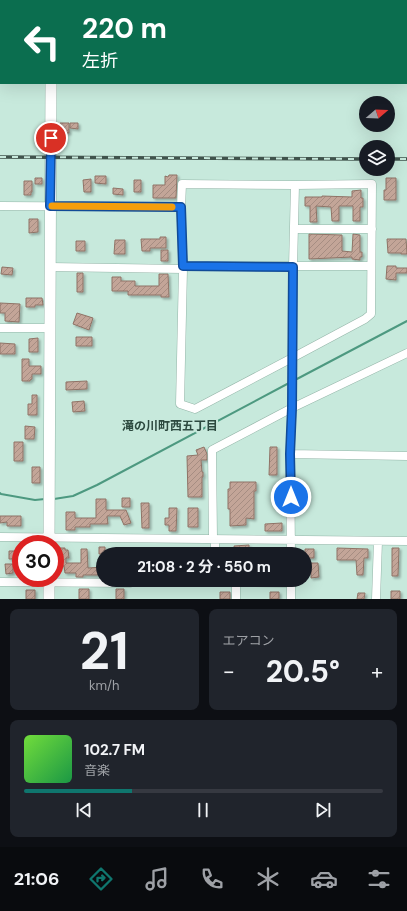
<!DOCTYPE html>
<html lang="ja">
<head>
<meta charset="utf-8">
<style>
  body { margin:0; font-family:"DM Sans","Noto Sans JP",sans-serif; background:#20242c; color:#f1f3f6; height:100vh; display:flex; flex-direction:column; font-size:15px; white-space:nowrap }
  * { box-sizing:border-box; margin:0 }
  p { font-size:13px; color:#9ea1a6 }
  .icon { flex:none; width:22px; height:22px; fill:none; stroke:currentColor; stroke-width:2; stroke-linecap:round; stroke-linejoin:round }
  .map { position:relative; height:599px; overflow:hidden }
  .drawer { display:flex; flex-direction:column; gap:10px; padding:10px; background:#0d0f14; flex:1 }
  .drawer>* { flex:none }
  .hud { position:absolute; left:0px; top:0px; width:407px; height:84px; box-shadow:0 4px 16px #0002; background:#0b6e4f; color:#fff; overflow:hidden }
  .needle { width:26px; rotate:71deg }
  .tools { position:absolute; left:359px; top:96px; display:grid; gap:8px }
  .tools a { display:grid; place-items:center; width:36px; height:36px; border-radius:50%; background:#171b24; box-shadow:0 4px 16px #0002; font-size:20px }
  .speed { position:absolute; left:12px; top:535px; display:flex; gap:8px; font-size:20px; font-weight:700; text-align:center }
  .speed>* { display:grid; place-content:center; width:52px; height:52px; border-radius:50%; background:#171b24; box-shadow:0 4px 16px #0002; line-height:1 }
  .speed .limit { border:6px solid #d22; background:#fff; color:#111 }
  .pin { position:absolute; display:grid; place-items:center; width:34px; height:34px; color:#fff; margin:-17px; border:2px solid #fff; border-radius:50%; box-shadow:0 1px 4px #0007 }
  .me { position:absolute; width:44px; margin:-22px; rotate:0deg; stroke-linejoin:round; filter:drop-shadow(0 0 3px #0008) }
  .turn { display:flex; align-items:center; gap:14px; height:84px; padding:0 16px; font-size:18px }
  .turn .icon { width:52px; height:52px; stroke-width:2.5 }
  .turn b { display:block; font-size:28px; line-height:34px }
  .big { font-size:30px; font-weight:700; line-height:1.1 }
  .drawer .card { flex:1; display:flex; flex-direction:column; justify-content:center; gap:6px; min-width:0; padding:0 14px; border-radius:8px; background:#20242c }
  .drawer .dial { align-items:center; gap:0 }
  .dial b { font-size:52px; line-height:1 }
  .song { display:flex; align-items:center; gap:12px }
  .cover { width:48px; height:48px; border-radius:6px; background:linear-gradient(135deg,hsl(100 70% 55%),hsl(140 70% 35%)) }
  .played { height:4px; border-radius:2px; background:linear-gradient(90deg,#0f766e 30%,#363941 30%) }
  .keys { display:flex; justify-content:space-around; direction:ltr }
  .heat { display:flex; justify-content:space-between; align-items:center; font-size:22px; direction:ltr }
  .drawer .tiles { flex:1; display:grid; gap:10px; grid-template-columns:1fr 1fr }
  .card:last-child { grid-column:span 2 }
  .trip { position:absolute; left:96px; top:547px; width:216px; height:40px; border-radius:20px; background:#171b24; box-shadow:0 4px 16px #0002; font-weight:700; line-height:40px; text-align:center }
  .tabs { display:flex; height:64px; justify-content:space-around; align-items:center; background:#090b0e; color:#9ea1a6 }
  .tabs .icon { width:28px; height:28px }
  .tabs .current { color:#0f766e }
  .tabs b { font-size:18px; color:#f1f3f6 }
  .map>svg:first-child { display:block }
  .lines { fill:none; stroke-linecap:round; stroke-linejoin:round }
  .stream { stroke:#4d9980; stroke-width:2 }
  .building { fill:url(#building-hatch); stroke:#8f7366; filter:url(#shadow) }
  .street-casing { stroke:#94b5a8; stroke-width:9 }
  .secondary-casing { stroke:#94b5a8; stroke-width:12 }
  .street { stroke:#fff; stroke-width:8 }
  .secondary { stroke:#fff; stroke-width:11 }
  .rail-casing { stroke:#40534c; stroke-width:3.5 }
  .rail { stroke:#c7e9dc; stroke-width:2; stroke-dasharray:6; stroke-linecap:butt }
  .route-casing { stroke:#114b97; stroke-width:10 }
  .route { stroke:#1a73e8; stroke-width:7 }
  .slow { stroke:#f59e0b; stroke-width:7 }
  .labels { text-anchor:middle; stroke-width:4; stroke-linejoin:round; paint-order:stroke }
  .neighbourhood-label { font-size:12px; font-weight:bold; fill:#2d4a40; stroke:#c7e9dc }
</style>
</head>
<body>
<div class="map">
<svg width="407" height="599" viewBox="0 0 407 599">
  <defs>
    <pattern id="building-hatch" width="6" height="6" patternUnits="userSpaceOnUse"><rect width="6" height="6" fill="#c3a598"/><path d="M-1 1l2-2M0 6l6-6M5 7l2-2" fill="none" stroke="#a68d82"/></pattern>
    <filter id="shadow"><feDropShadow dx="2" dy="2" stdDeviation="1" flood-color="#0004"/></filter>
  </defs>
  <rect width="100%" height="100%" fill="#c7e9dc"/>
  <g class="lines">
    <path class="stream" d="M295,380L407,321
      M0,493L1,494L35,500L45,499
      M54,499L73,496L97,485L289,383"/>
  </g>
  <path class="building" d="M60,123H69V133H60Z
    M70,123H78V129L70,128Z
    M169,175H177L176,198H153V185H165V176L168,177Z
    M95,176H106V184L95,183Z
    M35,178H42V184H35Z
    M386,178H396V200H384V190H386Z
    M91,179V192H84L83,180Z
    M134,180H141V192H134Z
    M24,181H32V192H31V195H24Z
    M113,188L123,189V195L113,194Z
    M361,190V198H363V207H360V221H353V206H339V221H332L331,207L316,206L317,222H310V206H305V197H322V196L352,197V191Z
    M29,219H38V232L29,233Z
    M309,234L342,235V251L352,252L353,234L360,235V252H362V257H360V260L352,259V257L309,259Z
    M160,237H166V248H150V251H142L141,239H160Z
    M387,239H406L407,254H401V253H388Z
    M115,240H125V254H114Z
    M76,241H85V251H76Z
    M161,250H168V261H161Z
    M387,266H396V268H407V273H396V280L386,279Z
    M2,267L13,268L12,275L1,274Z
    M77,273H83V292H77Z
    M159,274H168L169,297H161V295H128V291H112V277H121V281H135V286H159Z
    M26,298H42L43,305H35V307H26Z
    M0,303L20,304L19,322L5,321V313H0Z
    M77,313L93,318L89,330L73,324Z
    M76,337H92V346H76Z
    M38,338V352H29V339Z
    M0,343L15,344V354H0Z
    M22,359H29V366H41V374H32V379L30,380V381H22Z
    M87,381V389L66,390V382Z
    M32,395H37V415H28V404H32Z
    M84,401L85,411L73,412L72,402Z
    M25,426L35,427L34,439H25Z
    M14,442H23V461H14Z
    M204,447L207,454V460H201L202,472H203V477H202V497H188L187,456L198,455L196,450Z
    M270,447H277V475H269Z
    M32,467H40V483H32Z
    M230,482H256V491H254V519L246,518V525L230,526V509H228V489H230Z
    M122,498H130V507H122Z
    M96,499H106V510H126L131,523L124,525L120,516H107L108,524H90V527H75V530H66V512H75V518H96Z
    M141,503H149V528H142Z
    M169,508H177L176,531H169V525H165V518H169Z
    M188,508H198V527H188Z
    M0,516H21V526H7V522L0,523Z
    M282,523V531H265V524Z
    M249,545V548H255V554H235L234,546Z
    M99,547H105V554H99Z
    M60,548H65V550H68L69,558H66V563H81V549H87L88,568L103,567V575H83V577H76V573H65L64,566H61Z
    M337,548L368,549V558H364L363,575H357L356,560H337Z
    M392,548H399L398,576H392Z
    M118,549H127V554H118Z
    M305,549H314V558H305Z
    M9,551H17V559H9Z
    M311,563H318L319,577L311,578Z
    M5,564H13V573L6,574Z
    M79,589H89V599H79Z
    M116,589H124V599H116Z
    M26,590H35V599H26Z
    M391,591H400V599H391Z
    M220,592H230V599H220Z
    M270,592H279V599H270Z
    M358,593H365L364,599H357Z"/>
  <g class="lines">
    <g class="street-casing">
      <path id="street" d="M182,184L295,185L372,184L371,314L365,319L292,358L195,409L180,404L183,269L181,207Z
        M0,206L181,207
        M294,229H372
        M183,266H371
        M50,267L183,269
        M0,328H50
        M290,454L407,456
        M0,537L407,541
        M213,539L212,450L292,408L407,353
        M215,554V539
        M291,554L290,454L292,408L293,267L295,185
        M215,580V582L291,583
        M0,582L130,583
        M236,599V582
        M291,599V580
        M376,599L378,541"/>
    </g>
    <g class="secondary-casing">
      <path id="secondary" d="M52,1V0
        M49,544L51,83
        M49,599V578"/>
    </g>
    <use href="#street" class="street"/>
    <use href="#secondary" class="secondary"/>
    <g class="rail-casing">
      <path id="rail" d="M0,157L366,159
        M388,159H407"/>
    </g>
    <use href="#rail" class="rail"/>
  </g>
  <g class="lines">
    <g class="route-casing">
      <path id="route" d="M51,138L50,206L181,207L183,266L293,267L292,408L290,454L291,497"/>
    </g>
    <use href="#route" class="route"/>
    <path class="slow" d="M52,206L172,207"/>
  </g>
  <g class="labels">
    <g class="neighbourhood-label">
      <text x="170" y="430">滝の川町西五丁目</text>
    </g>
  </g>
</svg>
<div class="tools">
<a><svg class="needle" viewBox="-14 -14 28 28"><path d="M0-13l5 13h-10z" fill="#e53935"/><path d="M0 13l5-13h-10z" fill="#9ea1a6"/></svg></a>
<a><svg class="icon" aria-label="layers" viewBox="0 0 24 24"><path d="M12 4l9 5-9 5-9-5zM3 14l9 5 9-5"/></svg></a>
</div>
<div class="speed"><div class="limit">30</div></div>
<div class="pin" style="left:51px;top:138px;background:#d93025"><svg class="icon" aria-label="arrive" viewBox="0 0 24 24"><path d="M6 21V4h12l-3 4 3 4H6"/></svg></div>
<svg class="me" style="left:291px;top:497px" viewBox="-20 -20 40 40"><circle r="17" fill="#1a73e8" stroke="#fff" stroke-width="3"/><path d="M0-11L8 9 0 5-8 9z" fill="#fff"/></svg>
<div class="trip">21:08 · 2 分 · 550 m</div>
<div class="hud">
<div class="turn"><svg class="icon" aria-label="left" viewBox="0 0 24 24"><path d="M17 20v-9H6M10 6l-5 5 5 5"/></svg><div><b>220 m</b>左折</div></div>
</div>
</div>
<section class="drawer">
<div class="tiles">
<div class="card dial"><b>21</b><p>km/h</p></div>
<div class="card"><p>エアコン</p>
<div class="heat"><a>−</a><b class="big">20.5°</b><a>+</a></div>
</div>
<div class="card">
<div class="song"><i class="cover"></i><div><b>102.7 FM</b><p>音楽</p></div></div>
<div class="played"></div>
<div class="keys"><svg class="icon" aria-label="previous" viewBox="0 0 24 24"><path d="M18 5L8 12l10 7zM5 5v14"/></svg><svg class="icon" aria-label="pause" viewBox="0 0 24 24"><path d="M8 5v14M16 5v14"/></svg><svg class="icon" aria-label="next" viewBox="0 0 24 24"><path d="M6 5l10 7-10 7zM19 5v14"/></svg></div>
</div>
</div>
</section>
<nav class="tabs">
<b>21:06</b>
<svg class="icon current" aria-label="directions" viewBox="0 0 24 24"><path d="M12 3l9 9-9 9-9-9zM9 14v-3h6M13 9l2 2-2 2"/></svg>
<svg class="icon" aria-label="music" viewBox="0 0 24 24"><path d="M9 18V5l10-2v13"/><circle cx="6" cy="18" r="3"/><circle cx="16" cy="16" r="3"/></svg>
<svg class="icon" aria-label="phone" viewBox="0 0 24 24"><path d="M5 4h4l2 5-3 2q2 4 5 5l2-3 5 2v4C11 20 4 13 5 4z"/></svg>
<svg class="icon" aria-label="climate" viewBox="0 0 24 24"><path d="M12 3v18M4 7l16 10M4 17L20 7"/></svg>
<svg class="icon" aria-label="car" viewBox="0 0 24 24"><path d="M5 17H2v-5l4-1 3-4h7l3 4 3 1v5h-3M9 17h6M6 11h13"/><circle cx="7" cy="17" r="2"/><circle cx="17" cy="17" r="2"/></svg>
<svg class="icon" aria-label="filters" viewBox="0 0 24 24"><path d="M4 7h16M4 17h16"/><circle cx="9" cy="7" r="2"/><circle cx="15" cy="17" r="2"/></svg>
</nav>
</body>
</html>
